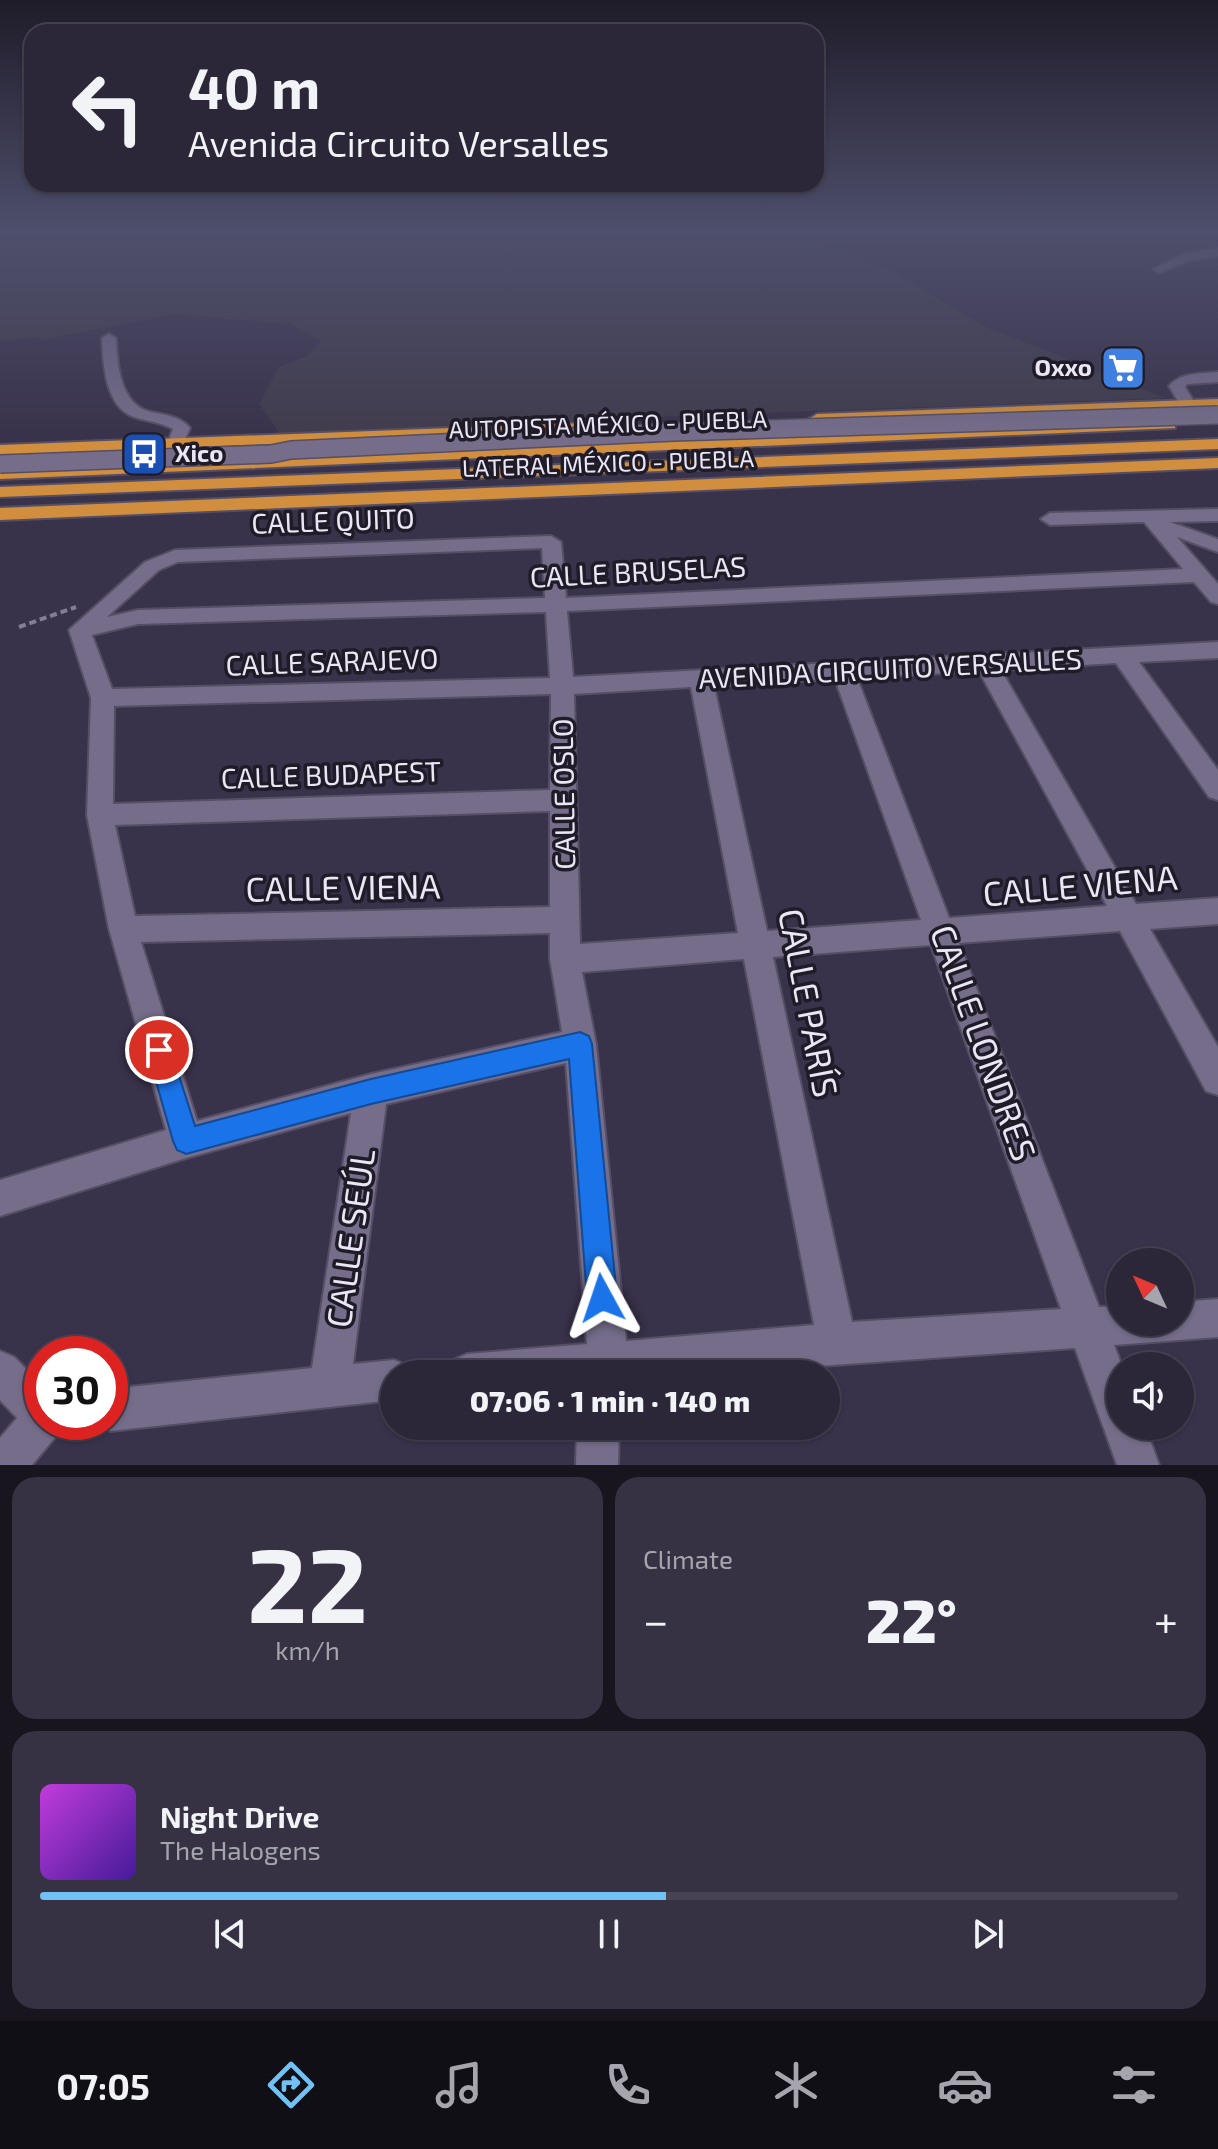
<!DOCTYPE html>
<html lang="en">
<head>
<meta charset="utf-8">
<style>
  body { margin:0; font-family:"Exo 2",sans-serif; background:#373243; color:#f1f3f6; height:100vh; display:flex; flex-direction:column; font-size:30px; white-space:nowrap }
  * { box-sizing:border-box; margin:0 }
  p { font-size:26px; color:#a6a5ae }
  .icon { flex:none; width:44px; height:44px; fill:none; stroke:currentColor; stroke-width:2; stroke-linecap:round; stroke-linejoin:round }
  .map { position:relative; height:1465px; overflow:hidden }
  .side { display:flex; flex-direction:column; gap:12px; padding:12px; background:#18151f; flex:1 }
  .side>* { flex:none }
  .hud { position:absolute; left:24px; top:24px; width:800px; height:168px; border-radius:24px; box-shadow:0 2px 6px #0004,0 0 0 2px #474353; background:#2b2638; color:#f1f3f6; overflow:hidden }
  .needle { width:52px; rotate:314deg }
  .tools { position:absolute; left:1106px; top:1248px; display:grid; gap:16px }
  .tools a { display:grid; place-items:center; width:88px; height:88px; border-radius:50%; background:#2b2638; box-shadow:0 2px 6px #0004,0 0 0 2px #474353; font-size:40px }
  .speed { position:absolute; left:24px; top:1336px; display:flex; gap:16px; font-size:40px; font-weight:700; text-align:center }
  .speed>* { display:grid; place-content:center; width:104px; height:104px; border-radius:50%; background:#2b2638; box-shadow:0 2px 6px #0004,0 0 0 2px #474353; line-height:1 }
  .speed .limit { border:12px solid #d22; background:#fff; color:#111 }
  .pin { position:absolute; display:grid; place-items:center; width:68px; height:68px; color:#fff; margin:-34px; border:4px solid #fff; border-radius:50%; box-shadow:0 2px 8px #0007 }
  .me { position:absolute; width:88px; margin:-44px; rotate:355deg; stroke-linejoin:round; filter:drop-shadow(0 0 6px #0008) }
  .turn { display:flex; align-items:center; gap:28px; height:168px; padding:0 32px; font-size:36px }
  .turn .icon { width:104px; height:104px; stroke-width:2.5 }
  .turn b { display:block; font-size:56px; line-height:68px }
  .big { font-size:60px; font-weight:800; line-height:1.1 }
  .side .tile { flex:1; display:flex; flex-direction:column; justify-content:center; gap:12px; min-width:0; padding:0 28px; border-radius:24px; background:#373243 }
  .side .dial { align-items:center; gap:0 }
  .dial b { font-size:104px; line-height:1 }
  .song { display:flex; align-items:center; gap:24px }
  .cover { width:96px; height:96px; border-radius:12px; background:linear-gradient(135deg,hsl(290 70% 55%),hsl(260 70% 35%)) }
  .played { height:8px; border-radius:4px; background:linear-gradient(90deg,#71c1f5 55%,#474353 55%) }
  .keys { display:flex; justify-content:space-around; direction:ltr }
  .heat { display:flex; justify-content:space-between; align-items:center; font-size:44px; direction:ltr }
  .side .tiles { flex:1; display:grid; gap:12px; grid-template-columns:1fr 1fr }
  .tile:last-child { grid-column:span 2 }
  .trip { position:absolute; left:380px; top:1360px; width:460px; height:80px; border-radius:40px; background:#2b2638; box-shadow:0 2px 6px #0004,0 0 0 2px #474353; font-weight:800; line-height:80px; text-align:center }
  .tab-bar { display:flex; height:128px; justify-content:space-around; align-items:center; background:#110f16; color:#a6a5ae }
  .tab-bar .icon { width:56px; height:56px }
  .tab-bar .selected { color:#71c1f5 }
  .tab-bar b { font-size:36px; color:#f1f3f6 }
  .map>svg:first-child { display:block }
  .education { fill:#403c4d }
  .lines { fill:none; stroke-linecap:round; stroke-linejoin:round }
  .minor-casing { stroke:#554e64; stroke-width:4 }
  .highway-casing { stroke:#554e64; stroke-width:4 }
  .path { stroke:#847e94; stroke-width:4; stroke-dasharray:7 4; stroke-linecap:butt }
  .minor { fill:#756d8a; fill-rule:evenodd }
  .highway { fill:#d08e3e; fill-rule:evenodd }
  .minor-bridge-casing { stroke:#554e64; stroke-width:20; stroke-linecap:butt }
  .minor-bridge { stroke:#756d8a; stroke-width:17 }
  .route { fill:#1a73e8; stroke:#114b97; stroke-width:2 }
  .labels { text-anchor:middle; stroke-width:7; stroke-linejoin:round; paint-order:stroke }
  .far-poi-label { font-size:24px; font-weight:bold; fill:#eae6f6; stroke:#1f1c28; text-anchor:end }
  .far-street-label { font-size:24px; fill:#eae6f6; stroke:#1f1c28 }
  .street-label { font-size:28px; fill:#eae6f6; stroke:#1f1c28 }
  .near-street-label { font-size:34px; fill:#eae6f6; stroke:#1f1c28 }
</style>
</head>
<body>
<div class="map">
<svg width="1218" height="1465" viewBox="0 0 1218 1465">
  <rect width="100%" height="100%" fill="#39324b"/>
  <path class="education" d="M0,233H789L892,271L982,325L1165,398L603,419L281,435L259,404L279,367L306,357L321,341L291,324L173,314L41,340V337L0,341Z"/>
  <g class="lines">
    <g class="minor-casing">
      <path id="minor" d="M1218,248V256L1191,260L1159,273L1153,269L1184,254Z
        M109,334L116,338C117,364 120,405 151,412C165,415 180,416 190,428L181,448L175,449L167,444L173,429L171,428C159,422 146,421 134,417C105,407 103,363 102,338Z
        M1218,372V382L1187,384L1185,387L1196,405L1188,410L1182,408L1169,386C1181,372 1200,374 1218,372Z
        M1218,509V521L1170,522L1218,539V552L1177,537L1218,584V604L1211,602L1194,582L567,611L573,677L1218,642V658L1139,662L1218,770V800L1209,797L1116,663L1001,670L1136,904L1218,898V924L1150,929L1218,1047V1095L1206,1091L1120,931L959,943L1099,1307L1120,1306V1322H1180V1302L1218,1299V1337L1114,1345L1122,1366L1120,1426H1145L1159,1465H1117L1075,1348L704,1374H447L453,1360L467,1354L587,1344L566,1063L386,1104L353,1364L394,1360L408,1366L412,1374H394V1400L110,1431L95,1425L94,1422H110V1389L312,1368L351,1113L186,1158L0,1216V1180L166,1130L109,929L87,815L91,698L69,630L145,562L175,550L551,536L561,542L566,598L1183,569L1144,522L1050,525L1041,519L1050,513ZM542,548L545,598L138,610L107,617L159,570L178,562ZM546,612L550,678L112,689L92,635L138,624ZM979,671L1107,906L949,918L857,678ZM835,679L921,920L767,931L714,686ZM691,687L738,933L580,944L574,694ZM551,694L550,790L113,804L114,706ZM550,811V907L135,916L115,825ZM550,933V959L562,1032L371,1074L197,1121L141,942ZM931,945L1061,1309L852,1322L773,957ZM744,959L814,1325L626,1341L596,1044L582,972Z
        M0,1351L14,1357L42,1385V1422H62L57,1435L32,1465H0V1438L17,1418L0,1400Z
        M577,1426H619L618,1465H576Z"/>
    </g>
    <g class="highway-casing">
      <path id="highway" d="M1218,399V409L817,424L809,419L817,414Z
        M1169,420L1175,422V428L0,479V469Z
        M584,423L592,428L590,431L0,455V445Z
        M1218,439V449L0,497V487Z
        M1218,458V468L0,520V508Z"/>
    </g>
    <path class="path" d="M19,627L76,607"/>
    <use href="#minor" class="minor"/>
    <use href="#highway" class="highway"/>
    <g class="minor-bridge-casing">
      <path id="minor-bridge" d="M0,464L271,454L291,450L674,432L1218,415"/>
    </g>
    <use href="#minor-bridge" class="minor-bridge"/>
  </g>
  <linearGradient id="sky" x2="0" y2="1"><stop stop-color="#1f1c29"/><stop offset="0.53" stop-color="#4e4f6c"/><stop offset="1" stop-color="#4e4f6c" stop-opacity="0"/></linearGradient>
  <rect width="1218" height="438" fill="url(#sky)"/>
  <path class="route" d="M580,1032L589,1036L592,1044L617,1298L612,1309L602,1313L592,1309L587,1298L569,1059L371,1104L186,1154L177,1150L173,1141L147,1050L151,1041L159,1038L168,1041L195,1126L371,1079Z"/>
  <defs>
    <g id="supermarket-square" transform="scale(2.3)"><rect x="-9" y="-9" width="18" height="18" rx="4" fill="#3f7fe0" stroke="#1f1c28"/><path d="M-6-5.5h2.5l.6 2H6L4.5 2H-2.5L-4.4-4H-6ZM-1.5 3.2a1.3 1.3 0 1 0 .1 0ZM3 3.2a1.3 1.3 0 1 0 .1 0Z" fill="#fff"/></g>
    <g id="bus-square" transform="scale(2.3)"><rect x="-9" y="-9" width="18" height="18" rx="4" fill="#1a4fb4" stroke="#1f1c28"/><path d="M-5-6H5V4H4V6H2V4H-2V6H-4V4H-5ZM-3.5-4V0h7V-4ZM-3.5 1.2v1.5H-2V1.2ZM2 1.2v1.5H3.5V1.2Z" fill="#fff"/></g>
  </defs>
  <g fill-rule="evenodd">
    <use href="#supermarket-square" x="1123" y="368"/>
    <use href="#bus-square" x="144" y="454"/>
  </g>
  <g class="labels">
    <g class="far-poi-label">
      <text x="1092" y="376">Oxxo</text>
      <text x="175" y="462" text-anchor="start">Xico</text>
    </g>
    <g class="far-street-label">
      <text transform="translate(608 425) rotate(-2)" y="8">AUTOPISTA MÉXICO - PUEBLA</text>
      <text transform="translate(608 464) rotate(-2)" y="8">LATERAL MÉXICO - PUEBLA</text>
    </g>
    <g class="street-label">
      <text transform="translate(333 521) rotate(-2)" y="10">CALLE QUITO</text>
      <text transform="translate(638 572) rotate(-3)" y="10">CALLE BRUSELAS</text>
      <text transform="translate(332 662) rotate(-2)" y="10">CALLE SARAJEVO</text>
      <text transform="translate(890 669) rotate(-3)" y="10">AVENIDA CIRCUITO VERSALLES</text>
      <text transform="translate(331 775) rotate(-2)" y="10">CALLE BUDAPEST</text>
      <text transform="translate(564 794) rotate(-91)" y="10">CALLE OSLO</text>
    </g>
    <g class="near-street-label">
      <text transform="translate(1080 886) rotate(-5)" y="12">CALLE VIENA</text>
      <text transform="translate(343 888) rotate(-1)" y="12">CALLE VIENA</text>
      <text transform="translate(808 1003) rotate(79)" y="12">CALLE PARÍS</text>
      <text transform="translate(983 1043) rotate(70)" y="12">CALLE LONDRES</text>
      <text transform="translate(351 1238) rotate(-82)" y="12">CALLE SEÚL</text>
    </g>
  </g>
</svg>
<div class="tools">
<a><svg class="needle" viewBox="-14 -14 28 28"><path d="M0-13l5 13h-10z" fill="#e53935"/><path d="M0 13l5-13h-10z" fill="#a6a5ae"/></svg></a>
<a><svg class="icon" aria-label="sound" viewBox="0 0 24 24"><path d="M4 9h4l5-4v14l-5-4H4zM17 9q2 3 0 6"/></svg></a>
</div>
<div class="speed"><div class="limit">30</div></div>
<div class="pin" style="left:159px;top:1050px;background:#d93025"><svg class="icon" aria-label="arrive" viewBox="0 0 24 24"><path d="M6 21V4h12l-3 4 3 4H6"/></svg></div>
<svg class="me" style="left:602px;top:1298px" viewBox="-20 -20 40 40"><path d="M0-17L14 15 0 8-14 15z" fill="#1a73e8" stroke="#fff" stroke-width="4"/></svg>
<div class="trip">07:06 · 1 min · 140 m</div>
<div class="hud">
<div class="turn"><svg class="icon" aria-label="left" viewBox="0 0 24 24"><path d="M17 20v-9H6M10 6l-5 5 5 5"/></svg><div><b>40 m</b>Avenida Circuito Versalles</div></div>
</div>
</div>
<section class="side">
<div class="tiles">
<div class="tile dial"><b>22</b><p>km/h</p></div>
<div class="tile"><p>Climate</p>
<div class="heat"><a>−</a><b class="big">22°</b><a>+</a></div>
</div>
<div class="tile">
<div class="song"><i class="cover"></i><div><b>Night Drive</b><p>The Halogens</p></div></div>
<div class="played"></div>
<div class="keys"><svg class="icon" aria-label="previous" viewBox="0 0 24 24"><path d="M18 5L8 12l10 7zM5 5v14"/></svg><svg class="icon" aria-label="pause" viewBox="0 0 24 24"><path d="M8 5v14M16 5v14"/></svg><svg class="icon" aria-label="next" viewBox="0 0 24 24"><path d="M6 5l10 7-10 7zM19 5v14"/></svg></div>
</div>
</div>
</section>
<nav class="tab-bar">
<b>07:05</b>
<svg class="icon selected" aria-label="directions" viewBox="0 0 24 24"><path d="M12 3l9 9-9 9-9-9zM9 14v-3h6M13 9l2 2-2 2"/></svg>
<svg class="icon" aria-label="music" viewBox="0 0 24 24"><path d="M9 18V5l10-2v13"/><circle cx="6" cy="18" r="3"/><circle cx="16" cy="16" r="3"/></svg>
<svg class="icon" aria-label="phone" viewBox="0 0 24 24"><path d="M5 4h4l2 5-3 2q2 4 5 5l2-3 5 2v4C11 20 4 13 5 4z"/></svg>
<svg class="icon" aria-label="climate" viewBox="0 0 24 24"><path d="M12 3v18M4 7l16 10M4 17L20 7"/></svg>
<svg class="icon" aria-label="car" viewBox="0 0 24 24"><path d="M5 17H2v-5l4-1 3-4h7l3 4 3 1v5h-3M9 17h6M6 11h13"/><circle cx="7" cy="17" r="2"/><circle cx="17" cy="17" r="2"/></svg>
<svg class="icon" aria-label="filters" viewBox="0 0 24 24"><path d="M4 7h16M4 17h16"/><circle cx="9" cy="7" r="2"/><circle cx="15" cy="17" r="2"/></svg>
</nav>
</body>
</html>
